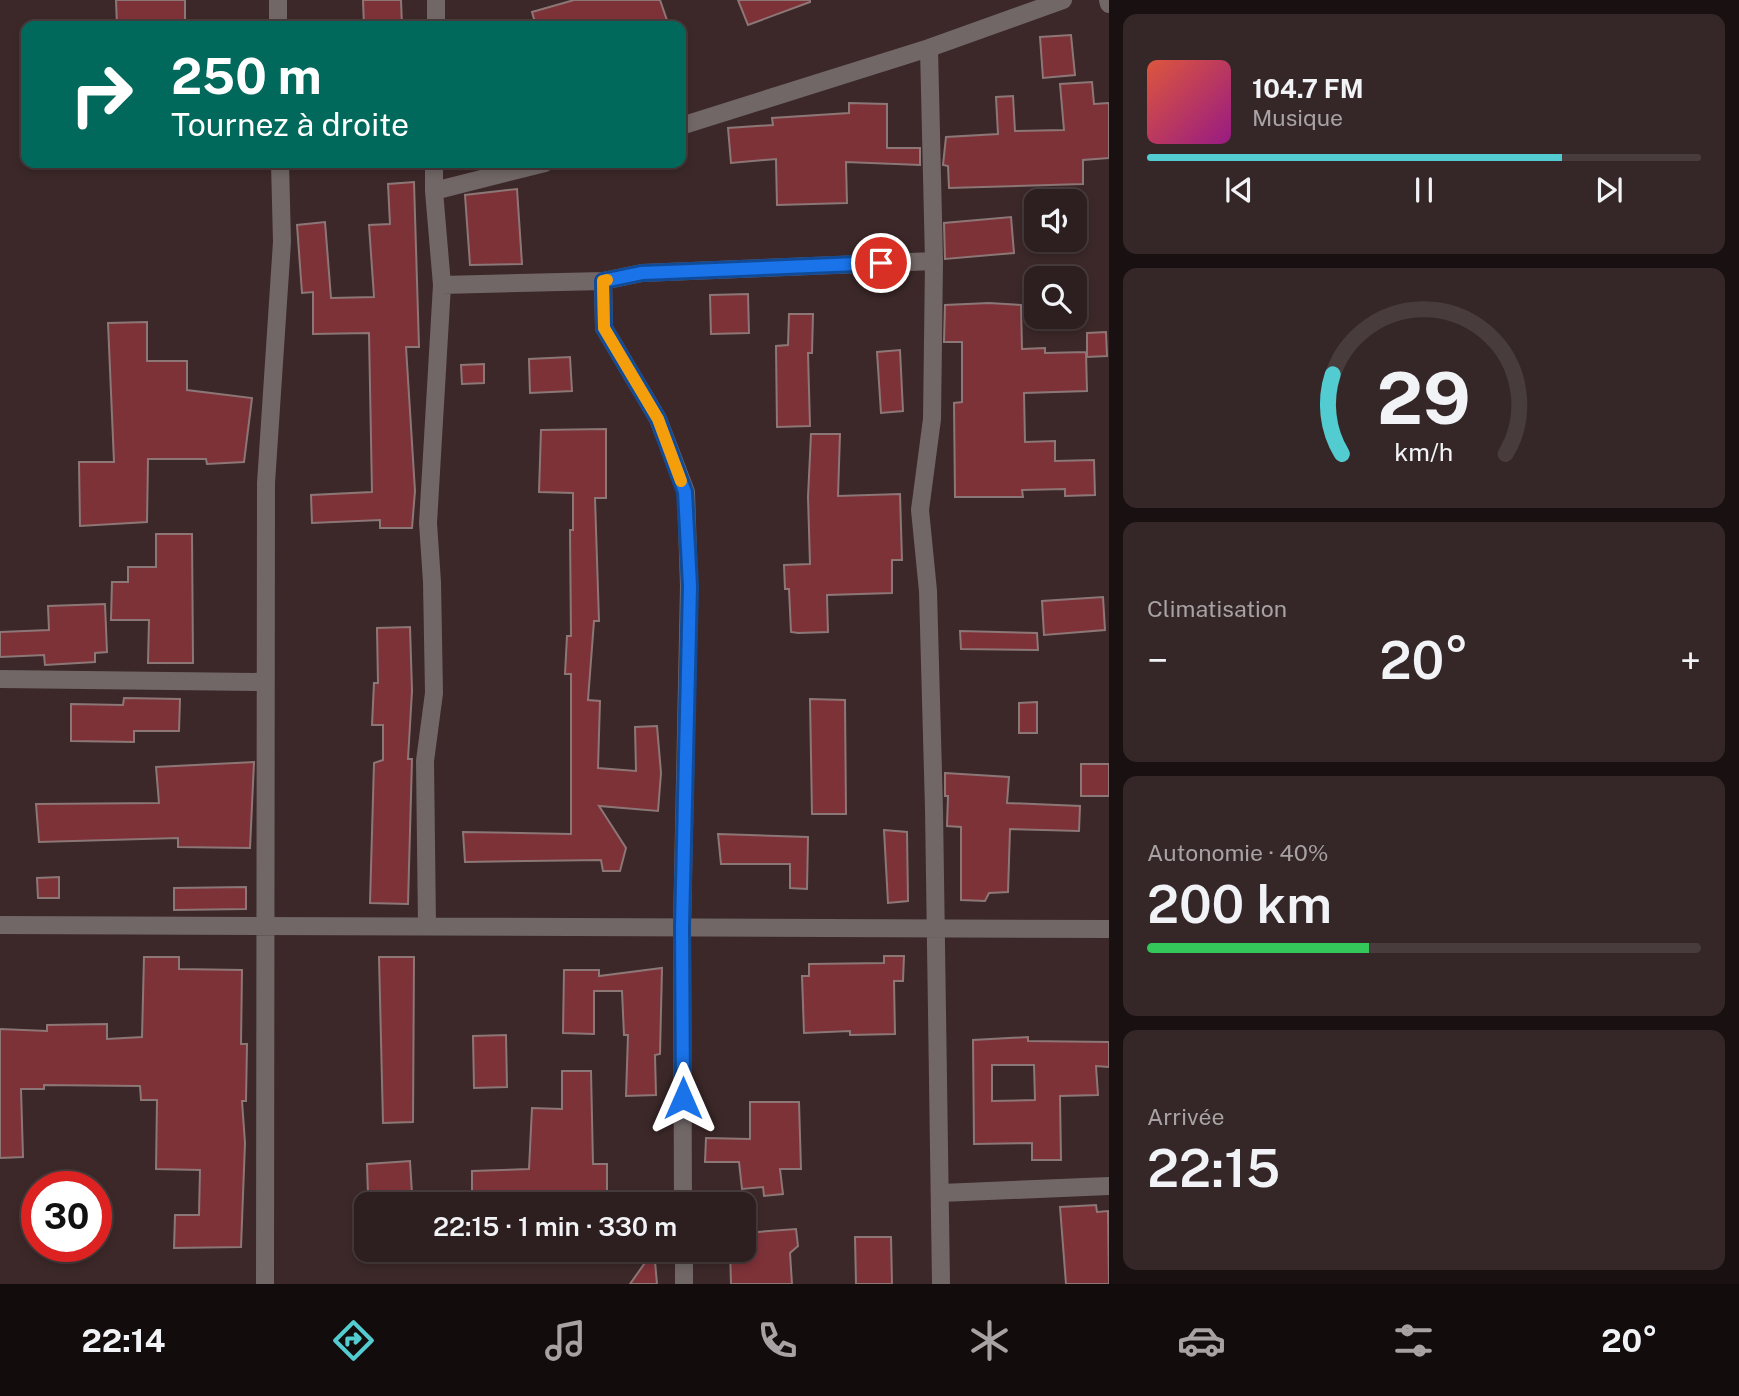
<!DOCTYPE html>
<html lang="fr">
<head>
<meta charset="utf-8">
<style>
  body { margin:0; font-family:"Public Sans",sans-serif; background:#352728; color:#f1f3f6; height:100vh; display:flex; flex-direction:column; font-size:26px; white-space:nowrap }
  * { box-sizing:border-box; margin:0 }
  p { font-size:23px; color:#a7a2a4 }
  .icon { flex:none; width:38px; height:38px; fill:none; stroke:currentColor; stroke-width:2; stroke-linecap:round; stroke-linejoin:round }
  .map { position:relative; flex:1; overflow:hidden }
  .panel { display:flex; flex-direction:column; gap:14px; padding:14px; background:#191011; width:630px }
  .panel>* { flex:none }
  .hud { position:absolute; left:21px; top:21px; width:665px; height:147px; border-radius:14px; box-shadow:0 4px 10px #0003,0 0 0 2px #483c3d; background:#00695c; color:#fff; overflow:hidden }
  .buttons { position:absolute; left:1024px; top:189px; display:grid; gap:14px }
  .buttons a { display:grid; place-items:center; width:63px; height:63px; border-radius:14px; background:#2d1e1f; box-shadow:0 4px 10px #0003,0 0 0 2px #483c3d; font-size:35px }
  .speed { position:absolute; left:21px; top:1171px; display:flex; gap:14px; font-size:35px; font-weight:700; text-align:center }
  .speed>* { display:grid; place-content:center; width:91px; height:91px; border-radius:50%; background:#2d1e1f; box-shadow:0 4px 10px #0003,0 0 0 2px #483c3d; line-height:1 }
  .speed .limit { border:10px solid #d22; background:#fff; color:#111 }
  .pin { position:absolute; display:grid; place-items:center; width:60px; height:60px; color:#fff; margin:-30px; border:4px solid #fff; border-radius:50%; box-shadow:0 2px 7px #0007 }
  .me { position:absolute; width:77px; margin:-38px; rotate:0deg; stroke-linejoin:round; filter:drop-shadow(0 0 5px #0008) }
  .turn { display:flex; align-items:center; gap:24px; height:147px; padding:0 35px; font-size:32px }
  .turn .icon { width:91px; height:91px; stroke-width:2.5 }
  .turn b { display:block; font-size:49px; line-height:60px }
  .big { font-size:52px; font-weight:600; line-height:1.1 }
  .panel .widget { flex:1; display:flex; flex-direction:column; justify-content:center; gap:10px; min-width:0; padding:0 24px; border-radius:14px; background:#352728 }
  .panel .dial { align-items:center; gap:0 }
  .dial svg { height:182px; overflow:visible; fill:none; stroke:#483c3d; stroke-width:7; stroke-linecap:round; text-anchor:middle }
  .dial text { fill:#f1f3f6; stroke:none }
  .song { display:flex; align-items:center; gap:21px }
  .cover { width:84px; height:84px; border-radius:10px; background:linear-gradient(135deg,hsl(10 70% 55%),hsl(310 70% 35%)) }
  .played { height:7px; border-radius:4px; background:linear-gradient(90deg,#52ccd0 75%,#483c3d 75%) }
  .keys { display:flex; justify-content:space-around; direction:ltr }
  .heat { display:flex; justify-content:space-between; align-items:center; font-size:38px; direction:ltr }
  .charge { height:10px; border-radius:5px; background:linear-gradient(90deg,#34c759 40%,#483c3d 0) }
  .trip { position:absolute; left:354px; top:1192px; width:402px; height:70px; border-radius:14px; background:#2d1e1f; box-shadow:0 4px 10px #0003,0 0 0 2px #483c3d; font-weight:600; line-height:70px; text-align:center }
  .tabs { display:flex; height:112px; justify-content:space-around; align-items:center; background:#120c0c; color:#a7a2a4 }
  .tabs .icon { width:49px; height:49px }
  .tabs .active { color:#52ccd0 }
  .tabs b { font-size:32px; color:#f1f3f6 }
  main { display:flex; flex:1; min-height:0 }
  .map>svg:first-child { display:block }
  .building { fill:#7d3238; stroke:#8d7676; stroke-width:2; fill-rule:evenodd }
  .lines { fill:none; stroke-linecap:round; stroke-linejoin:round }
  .minor { stroke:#716767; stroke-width:18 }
  .route-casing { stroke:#114b97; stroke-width:18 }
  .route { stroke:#1a73e8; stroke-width:12 }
  .slow { stroke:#f59e0b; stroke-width:12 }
</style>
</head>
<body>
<main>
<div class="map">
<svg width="1109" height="1284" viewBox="0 0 1109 1284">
  <rect width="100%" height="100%" fill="#3c2829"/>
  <path class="building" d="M116,0H185V26H117Z
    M363,0H401L402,26H364Z
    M574,0H660L669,26H536L532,12Z
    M738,0H810V2L748,25Z
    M1071,35L1075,75L1043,78L1040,37Z
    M1092,82L1094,104L1109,103V158L1083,160V184L949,188L948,166L943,165L946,137L998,134L996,97L1013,96L1015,131L1064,130L1060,84Z
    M849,103L887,104V148H920V165L846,162L847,203L777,205L776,159L731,163L728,128L773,125L772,118L849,113Z
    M414,182L419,347H406L415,491L412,528H380V520L312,523L311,495L372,492L369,333L313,334V292L302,293L297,225L325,222L331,298L374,297L369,225L390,224L388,184Z
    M517,189L522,264L470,265L465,195Z
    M1011,217L1014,253L945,259L944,223Z
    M748,294L749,333L711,334L710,295Z
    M989,303L1021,305L1022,349L1045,348V353L1086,352L1087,391L1024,393L1025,442L1055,441V461L1094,460L1095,495L1065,496V489L1022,490L1023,497H955L954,403L962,402V342H944L945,305Z
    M789,314H813L812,353H808L810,426L777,427L776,346L788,345Z
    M147,322V361H187V390L252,398L244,462L207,464L206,459H148L147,522L80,526L79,462H114L108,323Z
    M1106,332L1107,356L1087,357V333Z
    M900,350L903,411L881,413L877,352Z
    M570,357L572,391L530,393L529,359Z
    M484,364V383L462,384L461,365Z
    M606,429V498H595L599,621H594L588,700L600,701L598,768L636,771L635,727L657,726L661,773L658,811L599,806L626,848L620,871H603L601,860L465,862L463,832L571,834V674H565L567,636H571L570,530H573V493L539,492L541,430Z
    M811,434H840L838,496L900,494L902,560H892V593L827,595L828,632L798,633L791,632L789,589H785L784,565L810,564L808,497Z
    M156,534H192L193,663H148L149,620H111L112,582H128V567H156Z
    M1103,597L1105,630L1044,635L1042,601Z
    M105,604L107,652L95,653V662L45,665L44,655L0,657V632L49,630L48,606Z
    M410,627L412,691L408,759H412L408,904L370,903L374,763L383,760V725H372L374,683H378L377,628Z
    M960,631L1037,633L1038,650L961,649Z
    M124,698L180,699L179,731H134V742L71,741V704L123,705Z
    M810,699L845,700L846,814H812Z
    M1037,702V733H1019V703Z
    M254,762L250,848L178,847V838L39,842L36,804L159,803L156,767Z
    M1081,764H1109V796H1081Z
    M945,773L1009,777L1007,803L1080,806L1079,831L1010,829L1008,892L989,893L985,901L961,900V827L947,826L948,796H945Z
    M884,830L907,832L908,901L888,903Z
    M718,834L808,837L807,889L790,888V864H721Z
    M59,877V898H38L37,878Z
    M246,887V909L174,910V888Z
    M884,956H904L903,981H894L895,1034L850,1035V1031L804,1033L802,976H809V964L884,963Z
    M144,957H179V969L242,970L241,1044H247L246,1101H242L245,1143L241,1247L174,1248L175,1215H199L200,1170L156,1169L157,1100H141L140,1086L44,1085V1089H21L23,1157L0,1158V1029L47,1031V1025L107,1024V1039L142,1037Z
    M379,957H414L413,1122L383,1123Z
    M662,968L660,1054L655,1055L656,1095L626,1096L628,1035H624L622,991H594V1034L563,1033L564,970H599V976Z
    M506,1035L507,1087L474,1088L473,1036Z
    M1028,1037V1041L1109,1042V1067L1096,1066L1098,1095L1060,1096L1061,1160H1032V1143L974,1144L973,1040ZM992,1065H1034L1035,1100L992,1101Z
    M562,1071H591L593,1164H607V1204H472V1171L529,1169L532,1108L562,1109Z
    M750,1102H799L801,1169H780L783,1194L764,1196L763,1187L742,1189L739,1162H705L706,1138L750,1139Z
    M410,1161L412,1194L368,1195L367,1164Z
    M1096,1205L1097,1212L1108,1211L1109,1284H1066L1060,1207Z
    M796,1229L798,1246L790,1253L792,1284H731L730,1250H744V1233Z
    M855,1237H891L892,1284H856Z
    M654,1250L657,1284H630Z"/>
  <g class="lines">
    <path class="minor" d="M278,0V26
      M436,0V26
      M1108,0L1109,4
      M929,48L934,261L932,419L920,510L928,591L934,809L941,1284
      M681,126L929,48L1063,0
      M434,191L545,163
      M603,281L604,328L658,419L686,492L689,586L682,927L683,1204
      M442,285L603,281L642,273L934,261
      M0,679L265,682
      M0,925L1109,929
      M427,926L425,761L434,693L432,582L428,523L442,285L434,191V163
      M941,1193L1109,1186
      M684,1250V1284
      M265,1284L266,483L282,242L280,163"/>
  </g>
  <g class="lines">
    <g class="route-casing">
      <path id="route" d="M683,1098L682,927L690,586L685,492L658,419L604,328L603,281L642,273L881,263"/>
    </g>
    <use href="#route" class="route"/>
    <path class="slow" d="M607,280L603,281L604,328L658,419L681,481"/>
  </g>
</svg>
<div class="buttons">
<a><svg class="icon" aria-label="sound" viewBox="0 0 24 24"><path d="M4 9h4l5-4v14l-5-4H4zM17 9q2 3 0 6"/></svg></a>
<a><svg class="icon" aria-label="search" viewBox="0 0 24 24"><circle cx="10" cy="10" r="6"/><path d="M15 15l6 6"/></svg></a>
</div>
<div class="speed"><div class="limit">30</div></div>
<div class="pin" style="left:881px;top:263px;background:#d93025"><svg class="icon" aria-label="arrive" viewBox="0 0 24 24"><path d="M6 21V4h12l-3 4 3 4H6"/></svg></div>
<svg class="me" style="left:683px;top:1098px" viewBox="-20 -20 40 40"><path d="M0-17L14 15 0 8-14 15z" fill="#1a73e8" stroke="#fff" stroke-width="4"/></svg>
<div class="trip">22:15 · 1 min · 330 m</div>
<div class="hud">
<div class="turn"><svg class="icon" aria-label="right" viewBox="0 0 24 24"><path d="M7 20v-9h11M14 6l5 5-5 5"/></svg><div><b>250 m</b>Tournez à droite</div></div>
</div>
</div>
<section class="panel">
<div class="widget">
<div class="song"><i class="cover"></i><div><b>104.7 FM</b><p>Musique</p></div></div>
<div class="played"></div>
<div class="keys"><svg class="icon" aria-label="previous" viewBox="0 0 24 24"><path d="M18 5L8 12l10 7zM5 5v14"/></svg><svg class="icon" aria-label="pause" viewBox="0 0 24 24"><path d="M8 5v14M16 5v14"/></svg><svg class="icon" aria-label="next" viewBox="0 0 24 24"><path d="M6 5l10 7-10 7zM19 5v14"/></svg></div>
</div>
<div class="widget dial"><svg viewBox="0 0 100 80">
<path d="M14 69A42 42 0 1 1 86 69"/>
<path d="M14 69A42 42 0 0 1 10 34" stroke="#52ccd0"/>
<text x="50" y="56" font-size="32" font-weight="700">29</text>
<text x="50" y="72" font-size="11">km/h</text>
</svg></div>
<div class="widget"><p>Climatisation</p>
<div class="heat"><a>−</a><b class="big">20°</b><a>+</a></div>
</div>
<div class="widget"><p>Autonomie · 40%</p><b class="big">200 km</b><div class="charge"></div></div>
<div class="widget"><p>Arrivée</p><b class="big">22:15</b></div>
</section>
</main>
<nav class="tabs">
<b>22:14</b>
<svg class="icon active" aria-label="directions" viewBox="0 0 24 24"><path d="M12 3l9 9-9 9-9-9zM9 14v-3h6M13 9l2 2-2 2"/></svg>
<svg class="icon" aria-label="music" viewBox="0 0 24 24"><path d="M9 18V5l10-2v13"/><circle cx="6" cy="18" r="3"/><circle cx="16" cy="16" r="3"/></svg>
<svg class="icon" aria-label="phone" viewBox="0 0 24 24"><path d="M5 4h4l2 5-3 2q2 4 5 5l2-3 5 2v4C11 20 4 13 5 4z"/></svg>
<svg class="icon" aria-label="climate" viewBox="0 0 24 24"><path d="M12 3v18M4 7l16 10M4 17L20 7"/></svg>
<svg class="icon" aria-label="car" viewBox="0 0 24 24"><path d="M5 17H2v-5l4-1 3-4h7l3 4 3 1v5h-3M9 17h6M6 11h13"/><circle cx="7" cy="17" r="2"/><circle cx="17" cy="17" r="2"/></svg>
<svg class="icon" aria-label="filters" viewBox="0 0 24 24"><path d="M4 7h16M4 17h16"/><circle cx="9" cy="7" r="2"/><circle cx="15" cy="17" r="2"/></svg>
<b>20°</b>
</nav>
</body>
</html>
